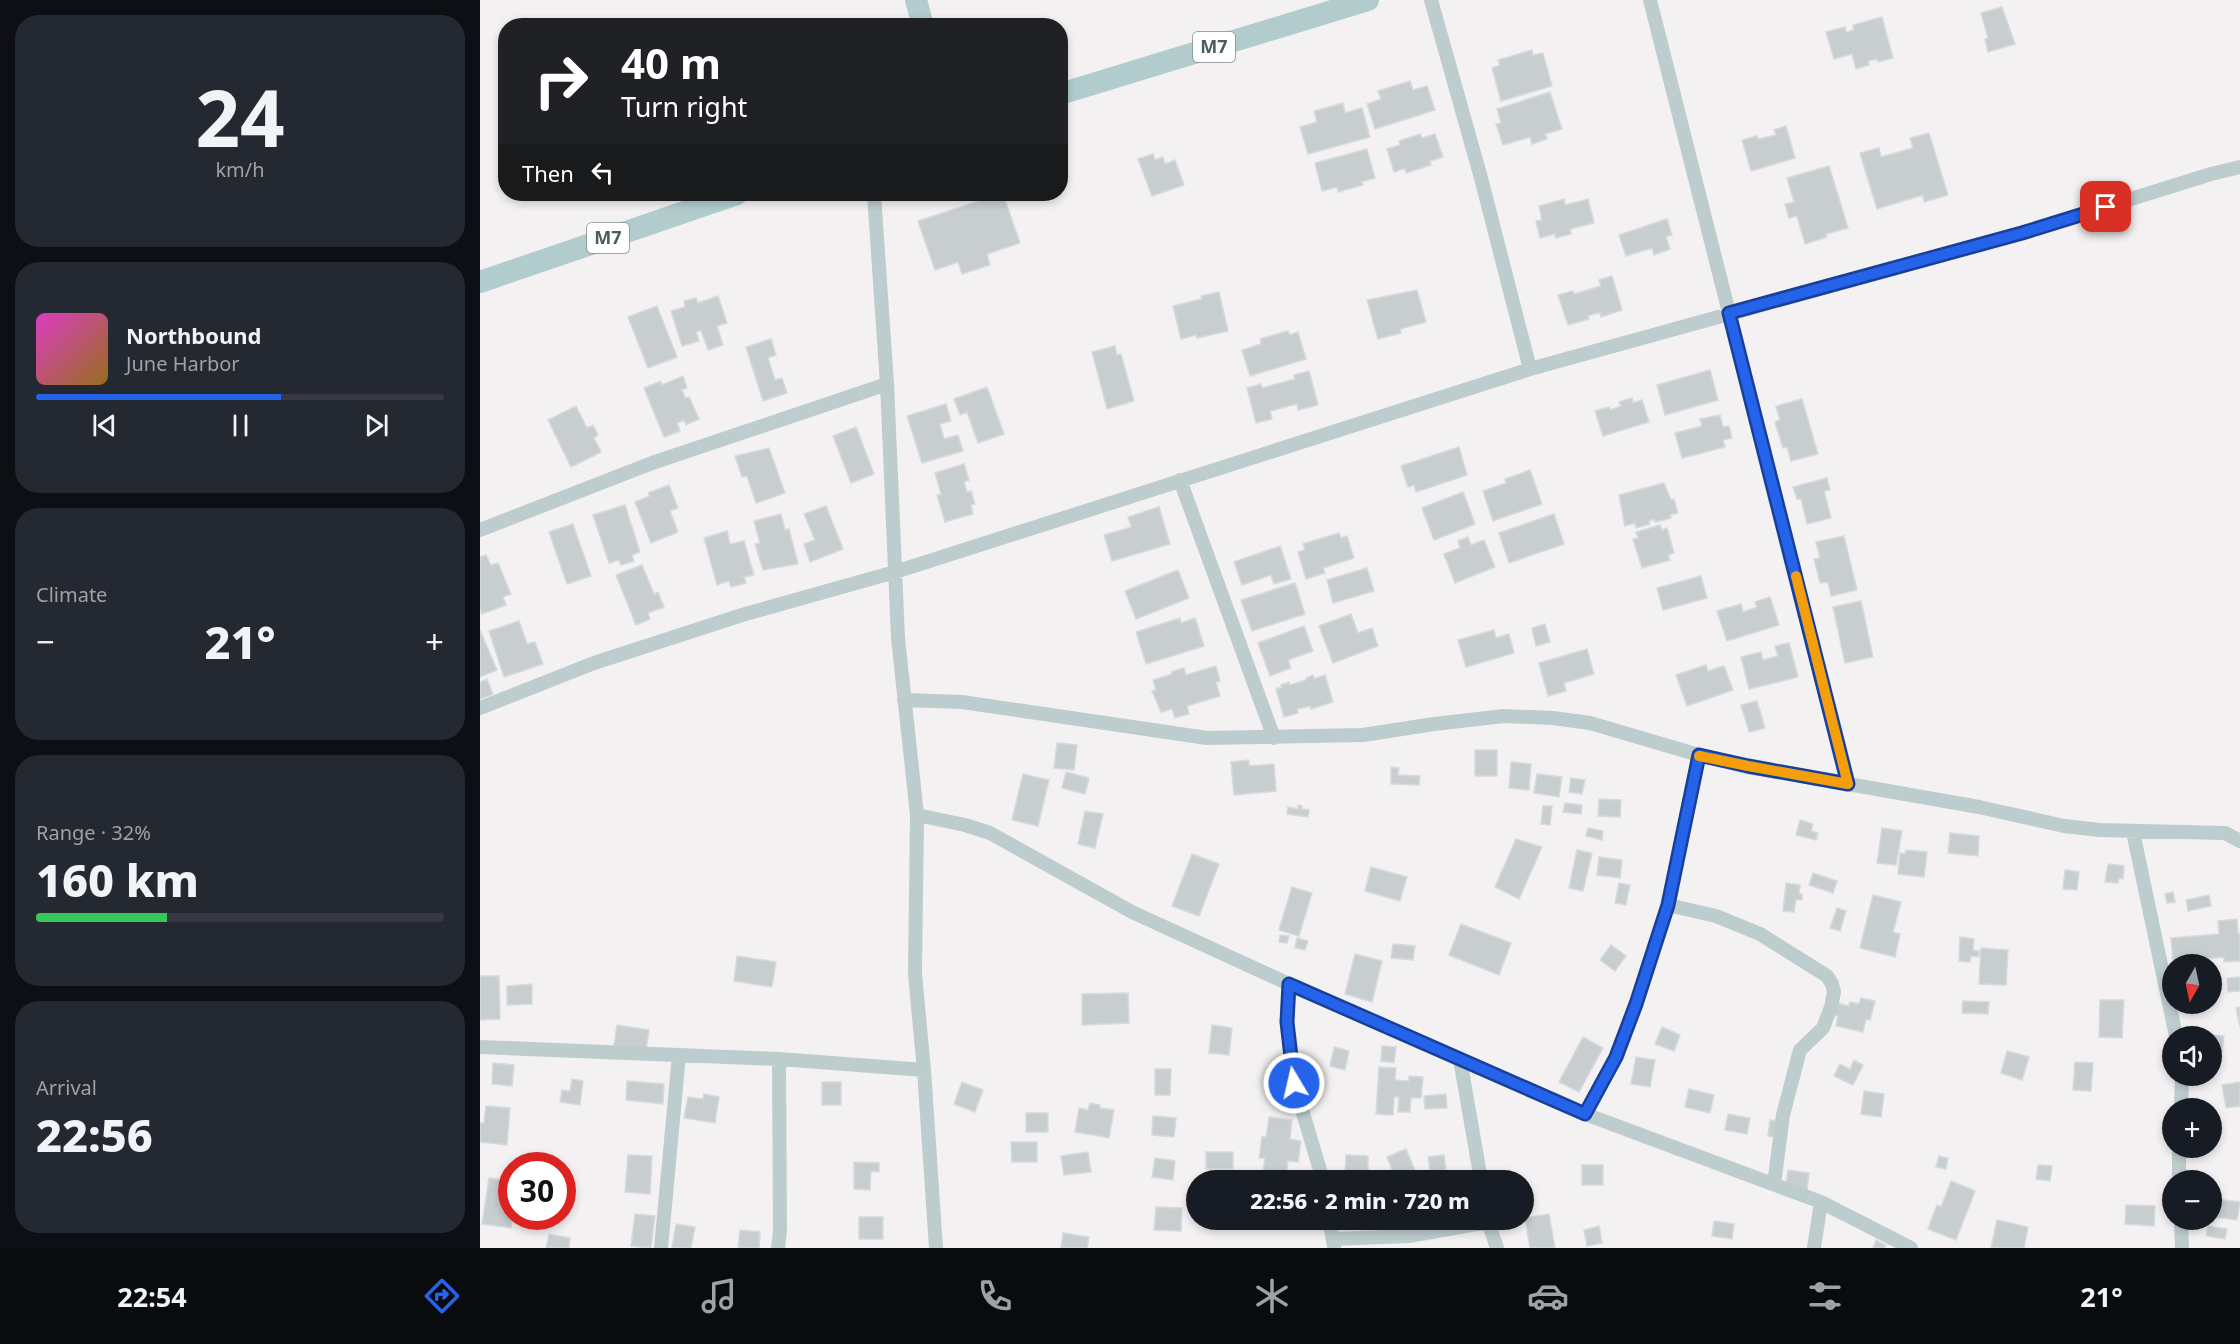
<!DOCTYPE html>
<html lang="en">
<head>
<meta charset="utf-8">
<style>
  body { margin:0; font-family:"Noto Sans",sans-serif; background:#242831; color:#f1f3f6; height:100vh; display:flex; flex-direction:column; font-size:22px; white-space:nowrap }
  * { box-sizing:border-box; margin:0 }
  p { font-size:20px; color:#9ea1a6 }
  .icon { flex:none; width:33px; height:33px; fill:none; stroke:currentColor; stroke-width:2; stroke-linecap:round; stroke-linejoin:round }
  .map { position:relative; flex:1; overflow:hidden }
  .side { display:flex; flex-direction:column; gap:15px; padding:15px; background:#0d0f14; width:480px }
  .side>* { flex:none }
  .banner { position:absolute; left:18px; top:18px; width:570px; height:183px; border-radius:24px; box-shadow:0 3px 9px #0003; background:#202124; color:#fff; overflow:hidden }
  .needle { width:39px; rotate:189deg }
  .buttons { position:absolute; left:1682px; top:954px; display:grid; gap:12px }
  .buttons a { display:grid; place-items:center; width:60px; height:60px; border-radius:50%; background:#171b24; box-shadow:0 3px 9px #0003; font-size:30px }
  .speed { position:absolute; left:18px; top:1152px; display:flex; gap:12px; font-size:30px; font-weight:700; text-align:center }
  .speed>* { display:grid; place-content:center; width:78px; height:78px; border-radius:50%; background:#171b24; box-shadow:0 3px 9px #0003; line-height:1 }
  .speed .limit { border:9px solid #d22; background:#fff; color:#111 }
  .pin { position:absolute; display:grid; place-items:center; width:51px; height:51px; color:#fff; margin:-26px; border-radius:12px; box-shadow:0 3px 9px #0006 }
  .me { position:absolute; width:66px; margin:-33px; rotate:351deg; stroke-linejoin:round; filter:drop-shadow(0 0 4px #0008) }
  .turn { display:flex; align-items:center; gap:21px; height:126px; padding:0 24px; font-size:27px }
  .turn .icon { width:78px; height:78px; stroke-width:2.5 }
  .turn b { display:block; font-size:42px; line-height:51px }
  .then { display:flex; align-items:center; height:57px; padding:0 24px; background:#0003; gap:12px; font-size:22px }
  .big { font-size:45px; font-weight:800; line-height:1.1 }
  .side .widget { flex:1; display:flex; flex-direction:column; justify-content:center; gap:9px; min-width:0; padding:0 21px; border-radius:24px; background:#242831 }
  .side .dial { align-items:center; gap:0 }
  .dial b { font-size:78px; line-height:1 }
  .song { display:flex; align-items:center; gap:18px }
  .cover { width:72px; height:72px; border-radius:9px; background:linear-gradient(135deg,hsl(310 70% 55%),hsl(40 70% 35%)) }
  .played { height:6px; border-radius:3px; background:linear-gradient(90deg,#2563eb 60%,#363941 60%) }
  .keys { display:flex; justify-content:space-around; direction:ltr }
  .heat { display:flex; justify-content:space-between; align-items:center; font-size:33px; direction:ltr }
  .charge { height:9px; border-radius:4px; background:linear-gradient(90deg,#34c759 32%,#363941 0) }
  .trip { position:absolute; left:706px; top:1170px; width:348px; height:60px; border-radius:30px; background:#171b24; box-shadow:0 3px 9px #0003; font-weight:800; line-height:60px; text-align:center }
  .menu { display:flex; height:96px; justify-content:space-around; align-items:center; background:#090b0e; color:#9ea1a6 }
  .menu .icon { width:42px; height:42px }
  .menu .on { color:#2563eb }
  .menu b { font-size:27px; color:#f1f3f6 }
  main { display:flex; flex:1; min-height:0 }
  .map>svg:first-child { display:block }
  .building { fill:#c8ced0; stroke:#d5dadc; stroke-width:1.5 }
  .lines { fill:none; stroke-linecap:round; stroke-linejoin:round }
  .street { stroke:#bdcccd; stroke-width:14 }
  .primary { stroke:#b2ccce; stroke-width:22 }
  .route-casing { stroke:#184099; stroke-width:15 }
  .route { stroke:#2563eb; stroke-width:10 }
  .slow { stroke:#f59e0b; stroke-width:10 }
  .labels { text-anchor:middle; stroke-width:5; stroke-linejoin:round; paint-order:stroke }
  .shield { fill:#fff; stroke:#808d8e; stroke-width:1.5 }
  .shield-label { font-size:18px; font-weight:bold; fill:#495c5e }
</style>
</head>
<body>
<main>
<section class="side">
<div class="widget dial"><b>24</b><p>km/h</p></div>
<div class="widget">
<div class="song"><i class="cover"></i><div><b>Northbound</b><p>June Harbor</p></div></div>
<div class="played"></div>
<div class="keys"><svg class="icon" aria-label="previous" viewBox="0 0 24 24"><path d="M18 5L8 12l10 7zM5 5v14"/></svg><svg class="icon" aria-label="pause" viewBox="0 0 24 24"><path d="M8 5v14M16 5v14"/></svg><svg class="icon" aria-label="next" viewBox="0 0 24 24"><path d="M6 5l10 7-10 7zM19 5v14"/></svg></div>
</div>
<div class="widget"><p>Climate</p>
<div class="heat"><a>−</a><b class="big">21°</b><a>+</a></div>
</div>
<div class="widget"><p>Range · 32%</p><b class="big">160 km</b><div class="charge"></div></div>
<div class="widget"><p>Arrival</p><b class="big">22:56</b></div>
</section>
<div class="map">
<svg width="1760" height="1248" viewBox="0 0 1760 1248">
  <rect width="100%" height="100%" fill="#f3f1f2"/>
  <path class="building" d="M1522,7L1535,44L1508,52L1505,39L1508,38L1501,13Z
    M1402,17L1413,58L1398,62L1397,59L1388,61L1389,65L1376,69L1372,54L1354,59L1346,32L1365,27L1366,32L1374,30L1373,25Z
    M1052,50L1053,55L1063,53L1072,86L1021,101L1012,68L1020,65L1018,60Z
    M930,81L933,90L947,86L955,110L895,129L887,104L901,99L898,91Z
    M1070,92L1082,129L1065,134L1067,139L1052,144L1050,137L1023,145L1016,124L1021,123L1017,109Z
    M863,103L865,113L882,108L890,137L828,154L820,127L837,122L834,111Z
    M1306,126L1315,158L1271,171L1262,140L1277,136L1278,139L1296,135L1294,130Z
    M1449,133L1468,195L1444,202L1443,195L1397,209L1380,153L1399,148L1401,157L1433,148L1430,138Z
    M940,134L942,138L955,134L963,157L950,161L951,165L926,173L925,168L914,172L907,149L920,145L919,141Z
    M887,149L895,178L881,182L883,185L858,192L857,187L842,191L835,163Z
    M673,154L675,160L683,157L685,164L695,160L704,185L672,196L658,159Z
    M1349,166L1368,228L1346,234L1347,237L1325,244L1317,216L1309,218L1305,204L1314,202L1307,178Z
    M520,194H523L540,243L507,254L510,265L482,274L478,262L455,270L438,221Z
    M1084,199L1085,205L1108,199L1114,223L1090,229L1091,234L1076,238L1075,234L1060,238L1056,221L1062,220L1059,206Z
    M1187,219L1192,235L1186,237L1190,249L1174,255L1172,248L1146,256L1139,235Z
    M1132,276L1142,310L1121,317L1120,312L1108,316L1109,319L1088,325L1078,295L1093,291L1094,294L1121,286L1119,280Z
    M937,290L946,322L920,329L921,333L898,339L887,300Z
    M739,292L748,331L717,338L716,335L701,339L693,306L722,299L721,296Z
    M238,296L247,323L237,326L243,345L228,350L221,330L216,332L219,341L202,346L191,311L205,307L204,301L216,298L218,303Z
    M177,306L197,357L168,368L148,317Z
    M808,331L810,335L818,332L826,359L770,376L762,350L781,344L780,339Z
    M291,339L296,355L288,358L295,380L302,378L307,393L283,401L266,347Z
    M635,346L637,355L641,354L654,401L627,409L612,352Z
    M1230,370L1238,400L1185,415L1177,385Z
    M829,371L838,405L818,410L817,404L790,411L792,419L776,423L767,388L781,384L782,388L815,379L814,375Z
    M203,376L207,388L202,390L205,398L209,397L219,419L206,425L204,420L197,423L200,431L184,437L164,388L181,381L182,385Z
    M507,387L524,434L498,443L487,412L480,415L474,399Z
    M1152,398L1153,403L1162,400L1169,422L1123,436L1115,411L1129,407L1130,410L1141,406L1139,402Z
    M1322,399L1338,454L1311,461L1307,447L1303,448L1295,422L1300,420L1296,406Z
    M466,404L471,421L460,424L464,439L478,435L483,451L442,463L427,416Z
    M96,406L107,428L113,425L118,435L114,438L121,452L91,467L68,420Z
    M1240,415L1243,427L1249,426L1252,438L1243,440L1245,447L1202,458L1195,433L1222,426L1220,419Z
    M376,427L394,474L371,483L353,436Z
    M979,447L987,475L936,492L934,485L928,487L921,466Z
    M289,448L305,493L276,503L267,476L262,477L255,456Z
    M484,464L489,480L484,482L487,492L491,491L495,504L491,505L493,514L465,522L457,495L461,494L455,473Z
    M1050,470L1062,504L1013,521L1003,491L1026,483L1025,479Z
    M1347,478L1350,490L1344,491L1351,518L1327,524L1321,499H1317L1313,487Z
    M1184,483L1191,500L1194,499L1198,513L1190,515L1191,518L1175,522L1174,519L1169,521L1170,524L1156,528L1155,523L1145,526L1139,495Z
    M189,485L198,508L190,511L198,532L171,543L155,502L170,496L168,493Z
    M983,492L995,524L954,540L942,508Z
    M145,505L160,552L152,555L154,561L141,565L139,560L129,563L113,515Z
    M346,506L363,549L330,562L324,544L335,540L324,514Z
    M679,507L690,544L632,561L624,535L651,527L648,517Z
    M301,514L305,530L309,529L318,564L283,570L275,544L280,543L274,521Z
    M1074,514L1084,544L1029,563L1019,533Z
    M93,524L111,576L87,584L69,532Z
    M1180,525L1182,530L1187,528L1194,553L1188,555L1190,560L1162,568L1153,539L1158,538L1156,532Z
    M247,531L250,544L264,541L274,575L264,577L266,583L251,587L249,581L237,585L224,538Z
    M859,533L861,538L867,536L874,558L843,568L845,573L826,579L818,552L825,550L823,544Z
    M1364,536L1377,590L1351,596L1348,582L1340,583L1334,559L1340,558L1336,542Z
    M988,537L991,545L1004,540L1015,567L975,583L964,554L980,548L978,541Z
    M800,546L811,579L794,584L791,575L762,585L754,562Z
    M6,555L11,565L18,563L31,594L23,597L26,605L2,614L0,608V557Z
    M162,565L174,594L178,592L184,607L168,613L170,619L156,625L136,575Z
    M887,568L894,591L853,603L847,580Z
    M698,570L709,598L656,619L645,591Z
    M1221,576L1227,598L1183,610L1177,588Z
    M815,583L825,614L772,631L761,600Z
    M1290,597L1299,625L1247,641L1237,611L1261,604L1263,612L1277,607L1275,602Z
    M1381,601L1393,657L1365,663L1353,607Z
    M871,614L878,633L892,628L898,646L853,663L839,626Z
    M700,618L701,623L715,618L724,646L666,664L656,632Z
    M39,621L47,644L55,642L63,664L24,677L9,631Z
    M1065,624L1070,642L1056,646L1052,628Z
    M824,626L833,651L808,660L811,668L790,676L778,643Z
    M0,630L17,670L0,677Z
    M1014,630L1016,638L1029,634L1034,653L986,667L978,640Z
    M1309,643L1318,677L1269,689L1261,657L1281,652L1283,660L1298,656L1295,646Z
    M1107,649L1114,674L1084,683L1086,691L1068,696L1059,663Z
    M1226,665L1228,671L1244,666L1253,690L1207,706L1196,675Z
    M736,666L740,681L736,682L740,696L707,706L709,714L695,718L692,709L681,712L672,691L676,690L673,680L692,674L691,672L704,668L706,675Z
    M833,675L834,679L845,675L853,702L831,709L830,706L817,709L818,713L804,717L796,689L802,687L801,685L809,682L810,685L826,680V678Z
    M7,679L13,694L0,699V682Z
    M1277,701L1285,728L1269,732L1261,705Z
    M577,743L597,745L594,770L574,768Z
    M995,750H1017V776H995Z
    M769,760V766L794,764L796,791L754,795L751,762Z
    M1031,762L1051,764L1049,790L1029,788Z
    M911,767L919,768L918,775L940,776L939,785L911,784Z
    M586,772L609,778L605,794L582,788Z
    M543,774L569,780L558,826L532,820Z
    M1057,774L1082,777L1079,797L1054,793Z
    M1091,778L1105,780L1102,794L1089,792Z
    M1119,799L1141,800L1140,817L1118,816Z
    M1085,803L1102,805L1101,814L1083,812Z
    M818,805L822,806V809L829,810L828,817L807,814L808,807L818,809Z
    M1063,806H1072L1070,825L1061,824Z
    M605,811L623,814L615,848L598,844Z
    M1320,820L1333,824L1331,831L1338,833L1336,840L1316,835Z
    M1108,828L1123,831L1122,840L1106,836Z
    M1402,828L1422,831L1416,865L1397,863Z
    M1470,833L1499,836L1498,856L1468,853Z
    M1036,839L1062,847L1039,899L1015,887Z
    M1097,850L1112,853L1103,891L1089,888Z
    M1426,850L1447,852L1444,877L1418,874L1420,853L1425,854Z
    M712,854L739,864L719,916L692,906Z
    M1119,857L1142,860L1140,878L1117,875Z
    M1628,864L1644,866L1643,879L1639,878L1638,883L1625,882Z
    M891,867L927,877L920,901L885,891Z
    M1585,870L1599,872L1597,890L1583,889Z
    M1333,873L1357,881L1353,893L1329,885Z
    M1139,883L1150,885L1146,905L1135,903Z
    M1306,883L1320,885L1319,893L1322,894V900L1316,899L1314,912L1303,911Z
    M812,887L832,893L819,936L799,930Z
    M1693,892L1695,902L1687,903L1685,894Z
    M1393,895L1421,902L1413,932L1420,934L1415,957L1380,948Z
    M1729,895L1731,906L1708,911L1706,900Z
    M1357,908L1366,911L1360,931L1350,928Z
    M1757,919L1758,934H1760V961L1744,962V957L1693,962L1691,938L1739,934L1738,921Z
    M981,924L1031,943L1019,975L969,955Z
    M800,935L809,936L807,943L799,942Z
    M1480,937L1494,939L1493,950L1499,951V957L1491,956L1490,962L1479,961Z
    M817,938L828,941L825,950L815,948Z
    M913,944L935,946L933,960L911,958Z
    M1131,945L1146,956L1135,971L1120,960Z
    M1501,948L1528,950L1526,985L1499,984Z
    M875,954L902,961L892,1002L865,994Z
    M257,956L296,962L292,987L254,981Z
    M0,976H19L20,1019L0,1020Z
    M1760,977V991L1748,992L1747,978Z
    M1731,981H1733L1736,1003L1702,1008V1004H1731Z
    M52,984V1004L27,1005V986Z
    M648,993L649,1023L602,1025V994Z
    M1381,998L1395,1001L1390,1020L1386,1019L1383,1032L1356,1026L1358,1016L1353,1015L1356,1003L1369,1006L1370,1002L1379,1004Z
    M1620,1000H1644L1642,1038L1619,1037Z
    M1483,1001L1509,1002L1508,1014L1482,1013Z
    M1760,1007V1027L1756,1008Z
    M137,1025L169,1030L166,1050L134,1046Z
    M732,1025L752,1028L749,1055L729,1053Z
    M1182,1027L1200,1035L1194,1051L1175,1044Z
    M1720,1034L1744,1036L1742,1052L1733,1051L1731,1056V1036H1720Z
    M1103,1037L1123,1048L1099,1092L1079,1082Z
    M902,1046L916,1047L914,1063L901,1061Z
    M854,1047L869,1051L865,1070L850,1066Z
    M1527,1051L1549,1057L1542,1080L1521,1073Z
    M1156,1057L1175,1060L1170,1087L1151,1084Z
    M1374,1060L1383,1065L1373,1085L1354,1076L1360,1064L1370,1069Z
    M1595,1062L1613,1063L1611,1091L1593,1090Z
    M13,1063L34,1065L32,1086L12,1084Z
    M899,1067L916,1068L915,1080L929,1081V1076L943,1077L941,1098H931L930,1112H918L919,1097H914L913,1115L896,1114Z
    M675,1069H691L690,1095H675Z
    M92,1079L103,1081L100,1105L80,1102L82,1090L90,1091Z
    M147,1081L184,1084L183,1104L146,1100Z
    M342,1082H361V1105H342Z
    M482,1082L503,1090L495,1112L474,1104Z
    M1760,1082V1106L1746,1108L1742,1085Z
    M1209,1089L1234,1095L1230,1113L1205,1107Z
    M1384,1091L1404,1094L1401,1117L1381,1114Z
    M224,1094L239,1097L235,1123L204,1118L208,1097L223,1099Z
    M966,1094L967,1108L945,1109L944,1096Z
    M610,1103L620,1105V1108L634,1110L629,1138L595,1132L599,1108L608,1110Z
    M6,1106L30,1108L27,1145L0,1142V1123H4Z
    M546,1113H568V1132H546Z
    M1248,1114L1270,1118L1267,1134L1245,1130Z
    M673,1116L696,1118L694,1137L672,1135Z
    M789,1117L812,1120L810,1139L821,1141L818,1162L808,1161L806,1179L782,1176L785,1158H779L782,1137H786Z
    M1290,1120L1299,1121L1297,1137L1288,1136Z
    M531,1142H557V1162H532Z
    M926,1149L936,1173L916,1180L907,1157Z
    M608,1152L611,1172L584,1175L581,1156Z
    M726,1152H753V1169H726Z
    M148,1155L172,1156L170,1194L145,1192Z
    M866,1155L888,1156V1174H865Z
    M964,1155L966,1170L950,1172L948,1157Z
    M1459,1156L1468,1158L1466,1169L1456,1167Z
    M675,1158L695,1161L693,1180L672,1177Z
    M374,1162L399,1163V1172L391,1171L390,1190L374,1189Z
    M1102,1165H1123V1185H1102Z
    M1558,1165L1572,1166L1570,1181L1556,1179Z
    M1308,1170L1329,1173L1327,1190L1306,1186Z
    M9,1178L32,1181L33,1216L31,1228L2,1224Z
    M1471,1181L1495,1191L1476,1240L1448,1229L1457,1205L1461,1207Z
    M1736,1199L1760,1202L1757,1220L1734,1217Z
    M1646,1205L1675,1206L1674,1226L1645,1224Z
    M676,1207L702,1208L701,1231L674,1230Z
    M155,1214L175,1216L171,1248L151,1246Z
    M1069,1214L1075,1248H1050L1045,1218Z
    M379,1217H403V1239H379Z
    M898,1220H916V1228H898Z
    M944,1220H967V1223L945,1226Z
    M1517,1220L1548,1227L1544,1248H1511Z
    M1234,1221L1254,1224L1252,1239L1232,1236Z
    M196,1224L215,1227L211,1248H192Z
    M1119,1226L1122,1243L1107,1246L1104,1230Z
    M1728,1226L1747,1229L1745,1239L1726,1236Z
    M260,1230L280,1232L279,1248H258Z
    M583,1233L609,1237L607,1248H581Z
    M69,1234L90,1238L89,1248H66Z
    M1396,1240L1406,1245L1404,1248H1393Z"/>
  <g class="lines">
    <path class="street" d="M951,0L1001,178L1050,369
      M1170,0L1368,784L1499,807L1584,826L1619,830L1745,833L1760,841
      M394,194L407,384L418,638L437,815L435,974L444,1070L456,1248
      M700,480L794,738
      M0,530L172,463L407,384
      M424,700L482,702L727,738L883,735L954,724L1024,716L1073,718L1110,723L1219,755L1267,767L1368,784
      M0,708L114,663L262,615L415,572L1050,369L1542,233L1731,174L1760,167
      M437,815L485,825L510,833L652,912L809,984L1105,1114L1341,1202L1431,1248
      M1653,832L1696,1036
      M1188,905L1236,916L1280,934L1347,976L1352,984L1354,992L1351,1007L1343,1028L1320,1050L1303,1115L1294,1184
      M809,984L807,1022L814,1083L843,1180
      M0,1047L299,1059L444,1070
      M980,1059L1001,1180
      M1701,1108L1702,1076
      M1105,1114L1136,1057L1156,1004L1188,905L1219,755
      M1699,1148V1180
      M849,1220L854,1246
      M1701,1220L1702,1248
      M1008,1222L1017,1248
      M853,1239L929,1236L1008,1222L1007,1220
      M181,1248L199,1055
      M298,1248L300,1231L299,1059
      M1334,1248L1341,1202"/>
    <path class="primary" d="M436,0L443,26
      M580,94L888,0
      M0,282L257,194"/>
  </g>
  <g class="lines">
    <g class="route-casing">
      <path id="route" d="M814,1083L807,1022L809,984L1105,1114L1136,1057L1156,1004L1188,905L1219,755L1268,766L1368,784L1249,313L1542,233L1626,207"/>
    </g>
    <use href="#route" class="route"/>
    <path class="slow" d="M1219,756L1268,766L1368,784L1316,576"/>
  </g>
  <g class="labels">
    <g class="shield">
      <rect x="713" y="32" width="42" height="30" rx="4.5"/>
      <rect x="107" y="223" width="42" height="30" rx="4.5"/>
    </g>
    <g class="shield-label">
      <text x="734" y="53">M7</text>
      <text x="128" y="244">M7</text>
    </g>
  </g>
</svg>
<div class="buttons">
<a><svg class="needle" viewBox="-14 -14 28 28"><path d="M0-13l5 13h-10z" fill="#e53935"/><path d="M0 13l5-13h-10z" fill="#9ea1a6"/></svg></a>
<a><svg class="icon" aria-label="sound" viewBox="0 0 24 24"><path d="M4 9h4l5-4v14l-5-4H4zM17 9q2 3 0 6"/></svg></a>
<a>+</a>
<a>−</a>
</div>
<div class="speed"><div class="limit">30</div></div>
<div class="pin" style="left:1626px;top:207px;background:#d93025"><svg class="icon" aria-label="arrive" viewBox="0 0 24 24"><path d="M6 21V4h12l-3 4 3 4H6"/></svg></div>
<svg class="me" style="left:814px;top:1083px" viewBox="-20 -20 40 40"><circle r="17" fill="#2563eb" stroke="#fff" stroke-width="3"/><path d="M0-11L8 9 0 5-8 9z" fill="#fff"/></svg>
<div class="trip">22:56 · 2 min · 720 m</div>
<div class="banner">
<div class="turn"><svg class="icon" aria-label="right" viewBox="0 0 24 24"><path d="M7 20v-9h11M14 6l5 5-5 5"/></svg><div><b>40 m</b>Turn right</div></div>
<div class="then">Then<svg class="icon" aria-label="left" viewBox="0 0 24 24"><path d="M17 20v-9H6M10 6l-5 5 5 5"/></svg></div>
</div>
</div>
</main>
<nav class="menu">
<b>22:54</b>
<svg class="icon on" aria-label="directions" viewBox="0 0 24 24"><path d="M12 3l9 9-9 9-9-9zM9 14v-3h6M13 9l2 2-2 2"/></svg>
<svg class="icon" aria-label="music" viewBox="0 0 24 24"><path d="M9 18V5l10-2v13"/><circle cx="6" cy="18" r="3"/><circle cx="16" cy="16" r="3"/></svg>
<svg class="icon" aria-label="phone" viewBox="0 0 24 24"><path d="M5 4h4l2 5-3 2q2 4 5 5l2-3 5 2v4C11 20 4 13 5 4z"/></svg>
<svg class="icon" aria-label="climate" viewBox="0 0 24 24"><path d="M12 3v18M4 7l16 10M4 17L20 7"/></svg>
<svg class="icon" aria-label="car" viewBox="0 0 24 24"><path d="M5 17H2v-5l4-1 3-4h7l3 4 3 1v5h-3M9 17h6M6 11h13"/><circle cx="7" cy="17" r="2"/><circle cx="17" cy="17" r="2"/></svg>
<svg class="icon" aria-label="filters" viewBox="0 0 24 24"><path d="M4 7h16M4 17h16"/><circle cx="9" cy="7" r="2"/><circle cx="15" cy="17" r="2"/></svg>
<b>21°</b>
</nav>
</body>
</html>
